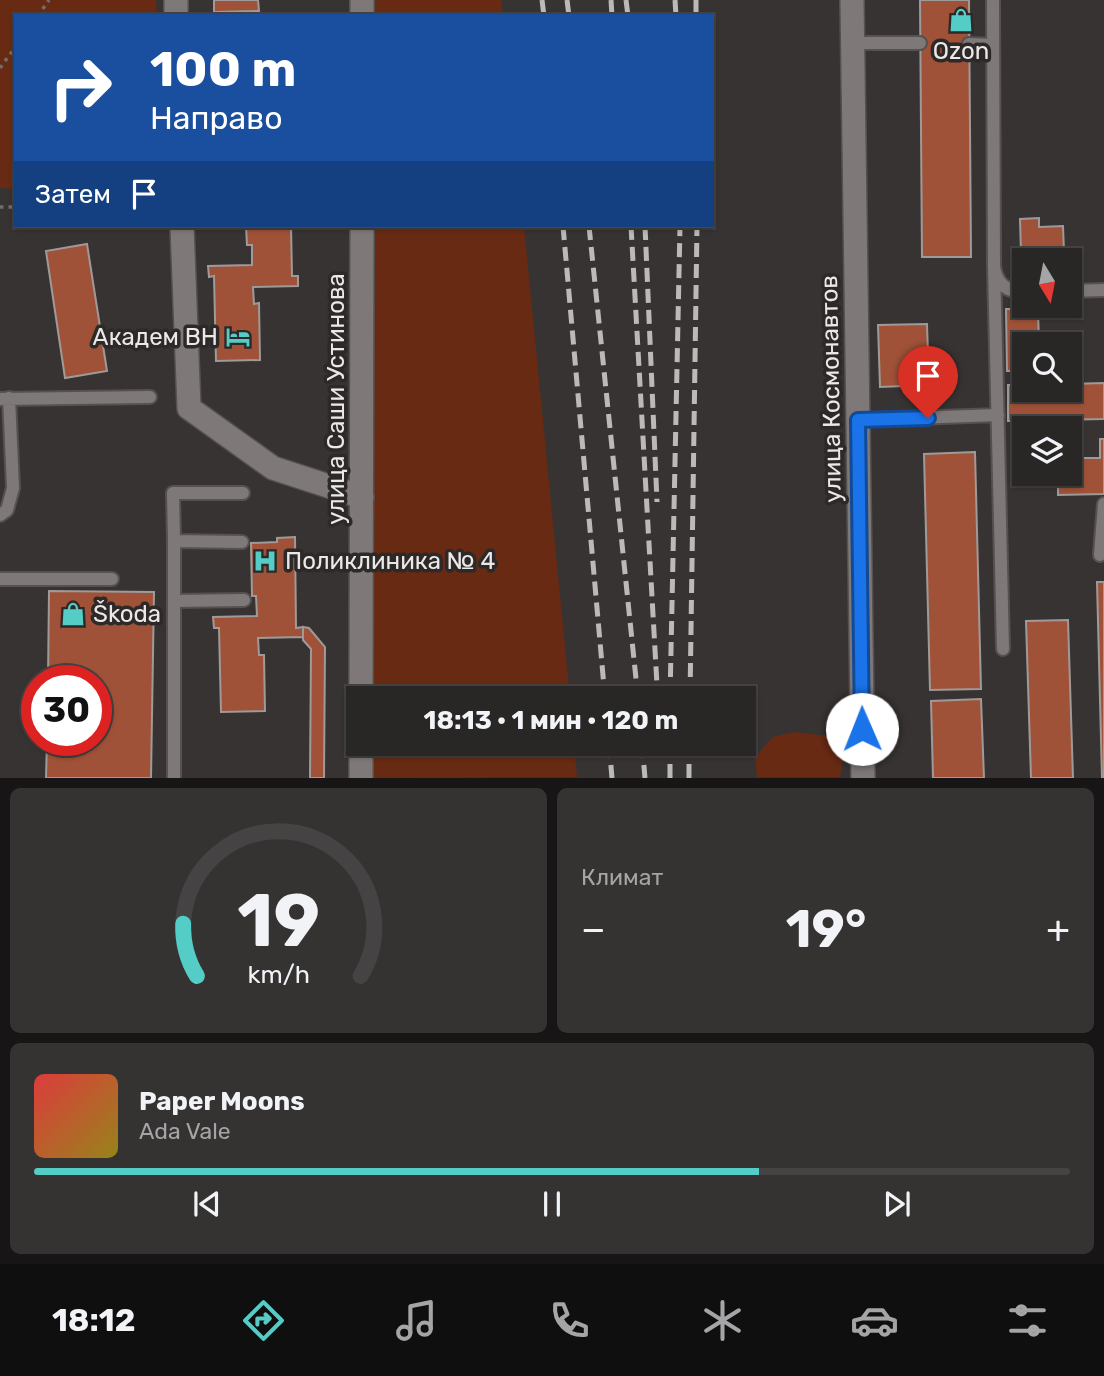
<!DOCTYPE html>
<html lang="ru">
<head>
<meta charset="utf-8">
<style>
  body { margin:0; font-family:Rubik,sans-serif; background:#353232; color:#f1f3f6; height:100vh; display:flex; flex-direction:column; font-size:26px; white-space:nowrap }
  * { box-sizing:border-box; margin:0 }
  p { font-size:23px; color:#a5a5a7 }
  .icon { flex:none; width:38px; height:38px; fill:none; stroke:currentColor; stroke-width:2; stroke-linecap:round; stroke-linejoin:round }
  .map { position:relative; height:778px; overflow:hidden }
  .side { display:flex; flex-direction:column; gap:10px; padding:10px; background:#171515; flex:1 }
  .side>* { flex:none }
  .guide { position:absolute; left:14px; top:14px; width:700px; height:214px; border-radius:0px; box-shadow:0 2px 5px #0004,0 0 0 2px #454343; background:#1a4fa0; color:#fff; overflow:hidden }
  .needle { width:46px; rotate:170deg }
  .fabs { position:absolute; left:1012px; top:248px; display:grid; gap:14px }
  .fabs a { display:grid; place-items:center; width:70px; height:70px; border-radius:0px; background:#292626; box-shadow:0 2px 5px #0004,0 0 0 2px #454343; font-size:35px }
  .speed { position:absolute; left:21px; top:665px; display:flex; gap:14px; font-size:35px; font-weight:700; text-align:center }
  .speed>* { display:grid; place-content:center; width:91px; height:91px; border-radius:50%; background:#292626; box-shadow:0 2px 5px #0004,0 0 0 2px #454343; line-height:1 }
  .speed .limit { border:10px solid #d22; background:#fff; color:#111 }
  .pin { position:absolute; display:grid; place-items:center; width:60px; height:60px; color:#fff; margin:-72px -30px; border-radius:50% 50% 50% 0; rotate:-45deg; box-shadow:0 0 7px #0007 }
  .pin .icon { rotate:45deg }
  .me { position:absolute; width:77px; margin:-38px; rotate:359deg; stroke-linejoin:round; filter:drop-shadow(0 0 5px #0008) }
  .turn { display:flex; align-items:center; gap:24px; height:147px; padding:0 21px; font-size:32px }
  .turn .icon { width:91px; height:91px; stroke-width:2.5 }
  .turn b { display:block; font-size:49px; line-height:60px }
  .then { display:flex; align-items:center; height:66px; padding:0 21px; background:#0003; gap:14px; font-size:26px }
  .big { font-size:52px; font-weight:700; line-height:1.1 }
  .side .tile { flex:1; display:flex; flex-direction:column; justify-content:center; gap:10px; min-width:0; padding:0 24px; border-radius:10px; background:#353232 }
  .side .dial { align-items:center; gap:0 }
  .dial svg { height:182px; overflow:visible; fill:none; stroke:#454343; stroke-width:7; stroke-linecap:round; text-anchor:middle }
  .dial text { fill:#f1f3f6; stroke:none }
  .song { display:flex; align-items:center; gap:21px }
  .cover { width:84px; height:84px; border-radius:10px; background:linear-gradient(135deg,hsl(0 70% 55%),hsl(50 70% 35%)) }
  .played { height:7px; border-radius:4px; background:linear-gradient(90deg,#54cdc6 70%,#454343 70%) }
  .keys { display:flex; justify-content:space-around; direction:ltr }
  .heat { display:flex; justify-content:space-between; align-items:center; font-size:38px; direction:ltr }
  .side .tiles { flex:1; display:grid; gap:10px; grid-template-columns:1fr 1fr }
  .tile:last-child { grid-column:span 2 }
  .trip { position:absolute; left:346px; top:686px; width:410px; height:70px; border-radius:0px; background:#292626; box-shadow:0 2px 5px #0004,0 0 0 2px #454343; font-weight:700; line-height:70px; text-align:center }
  .dock { display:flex; height:112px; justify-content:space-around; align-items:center; background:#100f0f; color:#a5a5a7 }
  .dock .icon { width:49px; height:49px }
  .dock .on { color:#54cdc6 }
  .dock b { font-size:32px; color:#f1f3f6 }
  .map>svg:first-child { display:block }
  .green { fill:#682a13 }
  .building { fill:#9f5237; stroke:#9f9a99; stroke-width:2 }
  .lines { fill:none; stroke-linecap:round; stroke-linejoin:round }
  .lane-casing { stroke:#545150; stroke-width:16 }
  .street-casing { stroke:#545150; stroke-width:26 }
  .path { stroke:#706d6c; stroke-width:3.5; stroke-dasharray:3.5 5; stroke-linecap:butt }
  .lane { stroke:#7e7978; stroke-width:12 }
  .street { stroke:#7e7978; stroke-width:23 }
  .rail { stroke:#bcbab9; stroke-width:5; stroke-dasharray:14 7; stroke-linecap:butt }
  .route-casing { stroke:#114b97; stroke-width:18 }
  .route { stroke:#1a73e8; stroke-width:12 }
  .labels { text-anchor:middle; stroke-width:7; stroke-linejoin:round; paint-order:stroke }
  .poi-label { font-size:24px; fill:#ebe9e8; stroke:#2d2928; text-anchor:start }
  .street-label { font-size:24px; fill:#ebe9e8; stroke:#2d2928 }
</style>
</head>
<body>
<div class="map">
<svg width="1104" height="778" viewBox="0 0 1104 778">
  <rect width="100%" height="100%" fill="#373332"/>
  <path class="green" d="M0,0H156L157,16H16V189L0,188Z
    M374,0H501L503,16H374Z
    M373,226H524L570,698H371Z
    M795,732L837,737L845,747L840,777H757L755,757L773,737Z
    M371,744H574L577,777L370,778Z"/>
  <path class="building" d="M214,0H258L259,11L214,12Z
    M920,0H969L971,257H922Z
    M1039,218V227L1063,226L1064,252L1021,253L1020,219Z
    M246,226H291L292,276H298V286L253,287L254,304L259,303L260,360L216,361L214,276L209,277L208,266L252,265V245H247Z
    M87,244L107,371L65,378L46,251Z
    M1006,309H1038L1039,345H1024V390H1069V384L1104,383V419L1008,421V385H1012V371H1007Z
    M927,324L929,385L880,387L878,325Z
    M1100,439H1104V494L1058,495V474H1069V458H1100Z
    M975,452L981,689L930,690L924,454Z
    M295,537L296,628L303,627V637L258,638L259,655H264L265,711L221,712L219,628H214L213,617L257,616L256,596H252L251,543L277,542V538Z
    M1097,582H1104V778H1102Z
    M49,591L154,592L151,778H46L47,740H96V681H48Z
    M1068,620L1073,778H1031L1026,621Z
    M303,627L309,628L325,647L324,778H310L311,649L303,640Z
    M981,699L984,778H933L931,701Z"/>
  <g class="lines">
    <g class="lane-casing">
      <path id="lane" d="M993,0L994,266C996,283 1006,292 1024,292
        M852,43H920
        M969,44L993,45
        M994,266L1003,649
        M1069,291L1104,290
        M0,399L150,397
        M858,420L998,415
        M0,515L7,510L13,488L9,398
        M174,541L173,493H243
        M1100,555L1104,504
        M0,579H112
        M174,601L244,600
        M174,778V541L242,542"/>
    </g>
    <g class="street-casing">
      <path id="street" d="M176,0V16
        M852,0L863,778
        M362,16V0
        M182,226L189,408L273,468L362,497
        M361,698L362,226
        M361,778V744"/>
    </g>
    <path class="path" d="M38,16L49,0
      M0,68L16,46
      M0,207H16"/>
    <use href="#lane" class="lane"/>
    <use href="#street" class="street"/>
    <path class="rail" d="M542,0L544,16
      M567,0L569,16
      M611,0L612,16
      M626,0L628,16
      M675,0L676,16
      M696,0V16
      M563,226L605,698
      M589,226L638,698
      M631,226L657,685
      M645,226L657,502
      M670,698L680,226
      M690,698L697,226
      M609,744L612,778
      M642,744L645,778
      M670,778V744
      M689,778V744"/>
  </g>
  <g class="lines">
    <g class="route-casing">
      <path id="route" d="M862,729L858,420L928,418"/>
    </g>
    <use href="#route" class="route"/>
  </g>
  <defs>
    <g id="shop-bare" transform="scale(1.89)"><path d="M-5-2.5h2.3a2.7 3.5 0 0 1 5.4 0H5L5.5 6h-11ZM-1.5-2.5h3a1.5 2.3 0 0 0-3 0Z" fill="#54cdc6" stroke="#2d2928" stroke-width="2.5" paint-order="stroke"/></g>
    <g id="hotel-bare" transform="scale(1.89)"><path d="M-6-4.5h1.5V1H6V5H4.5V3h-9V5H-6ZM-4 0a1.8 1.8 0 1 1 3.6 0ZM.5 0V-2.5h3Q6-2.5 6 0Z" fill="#54cdc6" stroke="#2d2928" stroke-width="2.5" paint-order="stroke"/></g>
    <g id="hospital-bare" transform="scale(1.89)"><path d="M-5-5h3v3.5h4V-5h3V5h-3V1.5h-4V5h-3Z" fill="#54cdc6" stroke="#2d2928" stroke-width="2.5" paint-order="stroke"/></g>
  </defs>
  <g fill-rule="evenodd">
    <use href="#shop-bare" x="961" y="20"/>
    <use href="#hotel-bare" x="238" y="337"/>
    <use href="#hospital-bare" x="265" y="561"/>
    <use href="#shop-bare" x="73" y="614"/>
  </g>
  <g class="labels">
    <g class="poi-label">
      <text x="961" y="59" text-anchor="middle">Ozon</text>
      <text x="218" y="345" text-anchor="end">Академ ВН</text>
      <text x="285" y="569">Поликлиника № 4</text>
      <text x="93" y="622">Škoda</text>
    </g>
    <g class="street-label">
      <text transform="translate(831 389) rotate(-91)" y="8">улица Космонавтов</text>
      <text transform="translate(336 399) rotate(-90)" y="8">улица Саши Устинова</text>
    </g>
  </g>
</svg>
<div class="fabs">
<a><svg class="needle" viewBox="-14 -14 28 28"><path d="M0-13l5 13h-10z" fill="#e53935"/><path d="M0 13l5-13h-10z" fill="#a5a5a7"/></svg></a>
<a><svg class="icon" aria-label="search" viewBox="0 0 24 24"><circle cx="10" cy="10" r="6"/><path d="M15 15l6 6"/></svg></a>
<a><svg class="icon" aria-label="layers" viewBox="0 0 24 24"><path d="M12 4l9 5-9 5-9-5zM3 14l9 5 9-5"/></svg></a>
</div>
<div class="speed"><div class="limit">30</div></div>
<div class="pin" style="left:928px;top:418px;background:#d93025"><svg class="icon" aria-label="arrive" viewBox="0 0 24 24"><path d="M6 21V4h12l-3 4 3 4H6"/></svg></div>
<svg class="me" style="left:862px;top:729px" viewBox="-20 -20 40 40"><circle r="19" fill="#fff"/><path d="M0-13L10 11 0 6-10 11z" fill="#1a73e8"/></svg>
<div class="trip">18:13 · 1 мин · 120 m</div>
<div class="guide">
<div class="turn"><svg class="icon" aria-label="right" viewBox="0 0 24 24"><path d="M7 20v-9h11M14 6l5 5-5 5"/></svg><div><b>100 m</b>Направо</div></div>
<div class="then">Затем<svg class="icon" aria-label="arrive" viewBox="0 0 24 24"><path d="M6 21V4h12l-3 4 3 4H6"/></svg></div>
</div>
</div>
<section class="side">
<div class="tiles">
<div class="tile dial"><svg viewBox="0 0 100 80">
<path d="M14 69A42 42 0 1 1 86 69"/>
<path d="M14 69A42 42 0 0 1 8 46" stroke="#54cdc6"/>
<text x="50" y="56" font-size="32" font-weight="700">19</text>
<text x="50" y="72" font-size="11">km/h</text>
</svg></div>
<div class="tile"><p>Климат</p>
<div class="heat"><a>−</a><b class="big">19°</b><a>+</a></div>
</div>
<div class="tile">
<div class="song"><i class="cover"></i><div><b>Paper Moons</b><p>Ada Vale</p></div></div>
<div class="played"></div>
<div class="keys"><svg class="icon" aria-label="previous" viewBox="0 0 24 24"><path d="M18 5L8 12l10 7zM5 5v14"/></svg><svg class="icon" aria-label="pause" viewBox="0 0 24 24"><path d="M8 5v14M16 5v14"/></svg><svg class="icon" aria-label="next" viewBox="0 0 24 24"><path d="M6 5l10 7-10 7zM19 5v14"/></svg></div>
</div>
</div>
</section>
<nav class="dock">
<b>18:12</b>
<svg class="icon on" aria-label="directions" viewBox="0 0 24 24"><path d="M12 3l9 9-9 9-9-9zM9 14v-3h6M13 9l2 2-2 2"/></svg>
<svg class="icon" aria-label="music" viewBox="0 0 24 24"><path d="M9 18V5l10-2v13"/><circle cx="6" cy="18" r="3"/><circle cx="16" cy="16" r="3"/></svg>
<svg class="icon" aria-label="phone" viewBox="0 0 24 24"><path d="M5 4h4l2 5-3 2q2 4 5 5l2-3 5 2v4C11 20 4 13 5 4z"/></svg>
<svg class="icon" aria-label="climate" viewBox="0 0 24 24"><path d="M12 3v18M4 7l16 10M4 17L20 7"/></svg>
<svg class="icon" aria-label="car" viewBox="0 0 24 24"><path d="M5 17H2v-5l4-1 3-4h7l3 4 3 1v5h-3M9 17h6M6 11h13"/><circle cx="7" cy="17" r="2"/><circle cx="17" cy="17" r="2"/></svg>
<svg class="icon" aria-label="filters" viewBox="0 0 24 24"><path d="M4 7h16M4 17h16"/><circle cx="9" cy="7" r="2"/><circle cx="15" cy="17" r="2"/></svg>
</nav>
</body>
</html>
